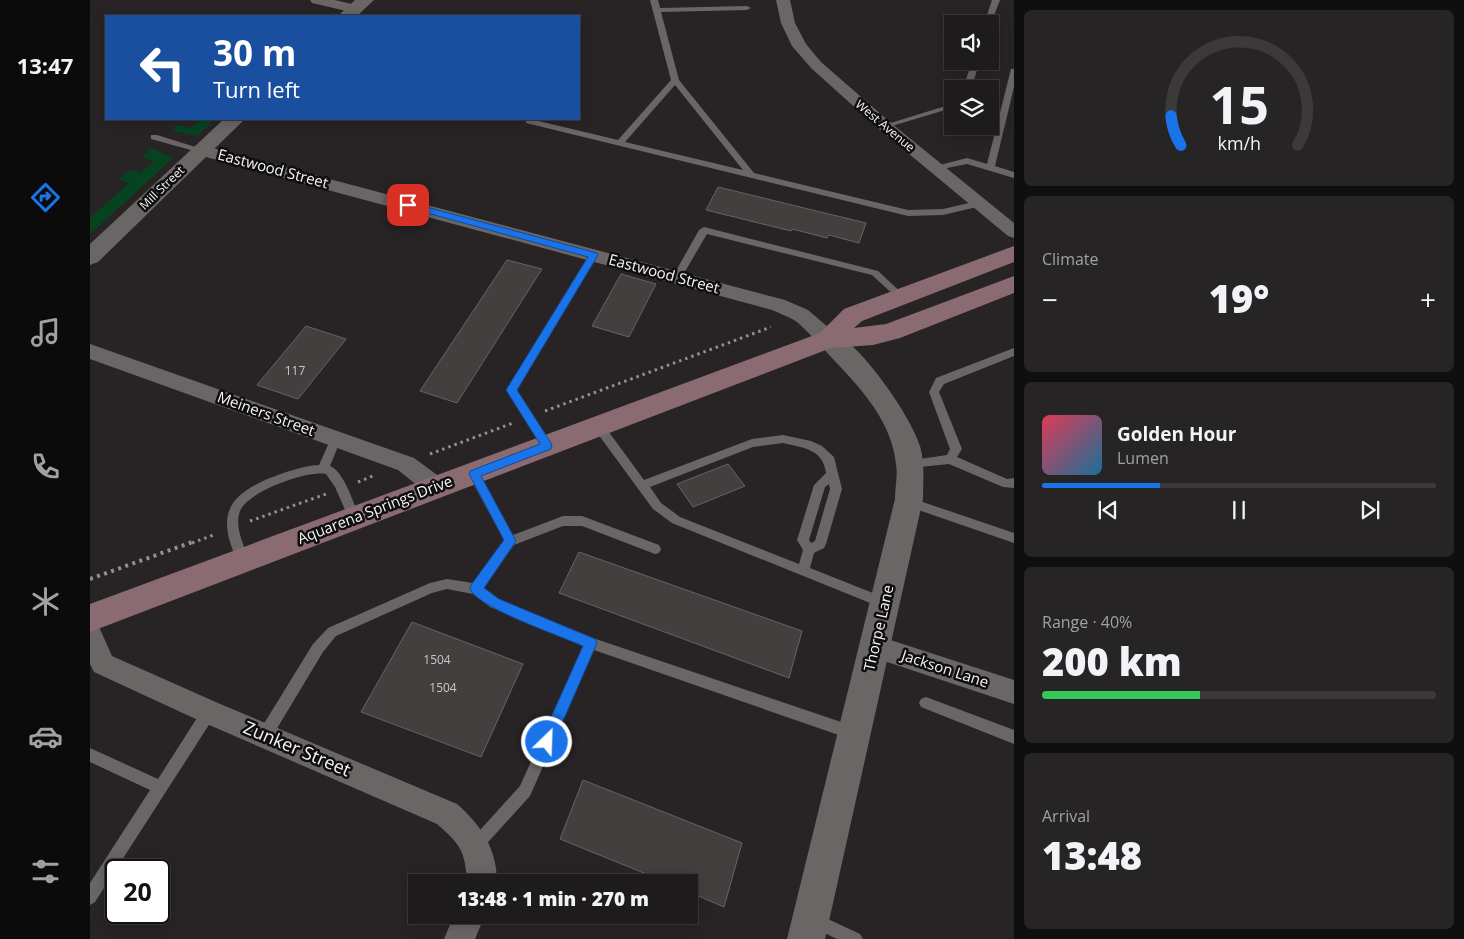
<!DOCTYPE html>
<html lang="en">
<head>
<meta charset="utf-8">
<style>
  body { margin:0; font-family:"Open Sans",sans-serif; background:#262425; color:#f1f3f6; height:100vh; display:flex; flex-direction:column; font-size:19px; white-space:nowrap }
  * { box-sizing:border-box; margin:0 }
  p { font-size:16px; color:#a1a1a3 }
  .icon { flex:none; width:28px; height:28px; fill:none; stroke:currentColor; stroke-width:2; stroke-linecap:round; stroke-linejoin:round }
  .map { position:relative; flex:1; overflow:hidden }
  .sheet { display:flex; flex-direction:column; gap:10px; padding:10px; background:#100f0f; width:450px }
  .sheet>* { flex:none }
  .hud { position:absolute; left:15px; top:15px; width:475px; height:105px; border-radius:0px; box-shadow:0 2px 12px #0003,0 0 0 1px #3c393b; background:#1a4fa0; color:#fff; overflow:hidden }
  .fabs { position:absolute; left:854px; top:15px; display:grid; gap:10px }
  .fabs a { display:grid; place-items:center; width:55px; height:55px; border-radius:0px; background:#1e1b1c; box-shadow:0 2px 12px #0003,0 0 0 1px #3c393b; font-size:25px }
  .speed { position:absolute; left:15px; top:859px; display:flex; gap:10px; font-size:25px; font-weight:700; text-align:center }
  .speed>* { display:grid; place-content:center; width:65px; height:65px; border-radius:50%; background:#1e1b1c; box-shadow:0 2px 12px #0003,0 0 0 1px #3c393b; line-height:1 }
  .speed .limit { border:2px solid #111; border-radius:8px; background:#fff; color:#111 }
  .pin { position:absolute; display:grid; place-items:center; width:42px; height:42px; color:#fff; margin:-21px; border-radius:10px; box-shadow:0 2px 8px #0006 }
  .me { position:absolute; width:55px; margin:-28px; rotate:24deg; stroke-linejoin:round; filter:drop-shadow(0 0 4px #0008) }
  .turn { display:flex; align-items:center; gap:18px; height:105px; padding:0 25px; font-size:22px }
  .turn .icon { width:65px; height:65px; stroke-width:2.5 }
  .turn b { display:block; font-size:35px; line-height:42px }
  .big { font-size:38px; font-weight:800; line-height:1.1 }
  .sheet .tile { flex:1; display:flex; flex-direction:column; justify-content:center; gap:8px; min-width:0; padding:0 18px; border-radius:8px; background:#262425 }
  .sheet .dial { align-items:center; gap:0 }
  .dial svg { height:130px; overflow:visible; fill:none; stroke:#3c393b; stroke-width:7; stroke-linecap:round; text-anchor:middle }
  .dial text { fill:#f1f3f6; stroke:none }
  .song { display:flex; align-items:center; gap:15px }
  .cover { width:60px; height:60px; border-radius:8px; background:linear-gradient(135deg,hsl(350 70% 55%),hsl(200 70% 35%)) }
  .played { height:5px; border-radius:2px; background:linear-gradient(90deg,#1a73e8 30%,#3c393b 30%) }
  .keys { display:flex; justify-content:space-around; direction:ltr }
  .heat { display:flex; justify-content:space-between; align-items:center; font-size:28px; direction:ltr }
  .charge { height:8px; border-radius:4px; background:linear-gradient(90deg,#34c759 40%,#3c393b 0) }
  .trip { position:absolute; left:318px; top:874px; width:290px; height:50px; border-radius:0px; background:#1e1b1c; box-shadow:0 2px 12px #0003,0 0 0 1px #3c393b; font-weight:800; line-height:50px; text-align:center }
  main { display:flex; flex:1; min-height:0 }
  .dock { display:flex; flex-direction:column; width:90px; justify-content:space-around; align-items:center; background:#0c0b0b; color:#a1a1a3 }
  .dock .icon { width:35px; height:35px }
  .dock .on { color:#1a73e8 }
  .dock b { font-size:22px; color:#f1f3f6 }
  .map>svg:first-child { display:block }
  .green { fill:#054321 }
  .building { fill:#433f3f; stroke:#676363 }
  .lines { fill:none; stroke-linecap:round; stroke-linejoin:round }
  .path-far1 { stroke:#939091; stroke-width:3; stroke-dasharray:2.5 4; stroke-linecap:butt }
  .path { stroke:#939091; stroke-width:4; stroke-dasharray:3 4.5; stroke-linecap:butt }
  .service { fill:#6a6666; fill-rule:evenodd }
  .minor { fill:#6a6666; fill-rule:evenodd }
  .tertiary { fill:#6a6666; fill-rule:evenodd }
  .secondary { fill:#8a6b71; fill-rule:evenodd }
  .route { fill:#1a73e8; stroke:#114b97 }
  .labels { text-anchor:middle; stroke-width:5; stroke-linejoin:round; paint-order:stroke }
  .far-street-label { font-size:12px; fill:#f6f3f4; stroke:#0f0e0e }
  .number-label { font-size:12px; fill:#c9c6c7 }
  .street-label { font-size:15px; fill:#f6f3f4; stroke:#0f0e0e }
  .near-street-label { font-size:18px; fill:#f6f3f4; stroke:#0f0e0e }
</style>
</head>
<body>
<main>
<nav class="dock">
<b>13:47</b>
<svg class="icon on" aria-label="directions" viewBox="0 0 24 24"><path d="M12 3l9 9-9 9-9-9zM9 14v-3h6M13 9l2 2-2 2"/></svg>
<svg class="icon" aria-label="music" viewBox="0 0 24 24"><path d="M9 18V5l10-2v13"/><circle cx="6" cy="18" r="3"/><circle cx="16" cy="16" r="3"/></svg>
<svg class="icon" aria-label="phone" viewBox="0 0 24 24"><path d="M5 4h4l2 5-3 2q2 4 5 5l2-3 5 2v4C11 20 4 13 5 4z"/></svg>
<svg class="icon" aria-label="climate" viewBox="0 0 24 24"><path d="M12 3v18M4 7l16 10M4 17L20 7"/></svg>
<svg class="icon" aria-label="car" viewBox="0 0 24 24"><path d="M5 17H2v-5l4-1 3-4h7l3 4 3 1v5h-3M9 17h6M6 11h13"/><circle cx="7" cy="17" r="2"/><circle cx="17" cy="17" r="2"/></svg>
<svg class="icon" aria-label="filters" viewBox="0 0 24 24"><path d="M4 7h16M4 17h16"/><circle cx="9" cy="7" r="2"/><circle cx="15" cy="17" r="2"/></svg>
</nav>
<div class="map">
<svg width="924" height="939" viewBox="0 0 924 939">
  <rect width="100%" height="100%" fill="#282425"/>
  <path class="green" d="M111,119H125L107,136L86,132L83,128L87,125L101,128Z
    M62,148L83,158L0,234V218L39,183L29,179L40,170L50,173L64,161L52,157Z"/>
  <path class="building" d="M628,187L776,223L769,243L739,235L737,238L702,229L701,231L616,210Z
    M417,260L452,269L367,403L330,391Z
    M531,274L566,284L539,337L502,326Z
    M216,326L256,339L208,399L167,385Z
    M638,464L655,486L603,507L587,484Z
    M489,552L712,631L699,678L469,593Z
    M322,622L433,664L391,757L271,712Z
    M493,780L652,843L634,907L599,892V882H576L470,839Z"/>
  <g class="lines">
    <path class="path-far1" d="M455,411L681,327
      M340,454L423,423
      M268,482L285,475
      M160,521L236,494
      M102,543L126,534"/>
    <path class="path" d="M0,579L105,541"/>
    <path class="service" d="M560,0H568L570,8L657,6L661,8L657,10L571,12L589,80L664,173L818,210L853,209L888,201L892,204L891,206L853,215L818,216L436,123V119H440L528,140L581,80ZM585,85L653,170L535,142Z
      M902,0H910L900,26V24H894Z
      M882,61H890L881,89H873Z
      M921,69H924V87L905,166L924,172V178L877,164L842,171V167L877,158L897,164Z
      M862,104V108L795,128L791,126Z
      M61,135H67L115,150L114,152H108L61,139Z
      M614,227L788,271L815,296L813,298H807L782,275L617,234L590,280H584L582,278L609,230Z
      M503,252L508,255L427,390L463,446L461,449H453L417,390L500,253Z
      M924,348V356L854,384L849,392L872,449L867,457L917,479L924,478V488L913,487L859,464L820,468L816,467L814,464L816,461L857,455L860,449L839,392L846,378Z
      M509,423L513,424L554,480L662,439L693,435L721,441L732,446L744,457L752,489L736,544L734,548L724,553L720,568L798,599L800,603L798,607L794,608L790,607L582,523L563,509L505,430L504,427L505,424ZM693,443C714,448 733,449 736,473L724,485L707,540L713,550L709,564L590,517L571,503L560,487L663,447ZM739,484L740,489L725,541L721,543L719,540L735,487Z
      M246,435L251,439L240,466C254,471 264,505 270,518L268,521L264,523L260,521L245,487L236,474C217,470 157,492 150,511C144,527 154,545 159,560L157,564L153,565L149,564C127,519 134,497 180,478C196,472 212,466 229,465L242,436Z
      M384,469L388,471L423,535L473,516H492L569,545L571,549L569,553L565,554L492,526H473L424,545L394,588L408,599L503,638L763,726L768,728L770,733L768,738L763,740L504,650L440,796L391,850L386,852L381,850L379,845L381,840L430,786L493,646L400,607L383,594L357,589L342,593L246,636L233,652L180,740L175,742L170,740L168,735L170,730L223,644L238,628L340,583L357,579L383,583L414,540L378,474L380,471Z
      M818,497L924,533V543L814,505L812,502L814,499Z
      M836,697L924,730V744L831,707L829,703L831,699Z
      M119,706L124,707L126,712L124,717L5,902L0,905V883L60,790L0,762V748L68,779L114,707Z
      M725,913L770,934L773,939H747L720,926L717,921L720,916Z"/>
    <path class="minor" d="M220,0H245L270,6L272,9L270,12L265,13L222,3Z
      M686,0H700L705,23L716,44L731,62L801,123L924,223V238L918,236L789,129L721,68L702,46L691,23Z
      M111,145L695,300L718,310L746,334L749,339L746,344C728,350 718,329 704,320C697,316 689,313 682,310L105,154L103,150L105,146Z
      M0,344L324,458L354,480L357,487L354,494L346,496L338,494L308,470L0,359Z
      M0,624L9,627L22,656L128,703L367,804C391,825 407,849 407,882H377C375,851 371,845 347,824L110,721L4,672L0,664Z
      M785,635L924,680V704L776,655L772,647L776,639Z
      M364,915H395L385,939H354Z"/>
    <path class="tertiary" d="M265,0H284L267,16H248Z
      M134,119H155L8,262L0,265V244Z
      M739,330C768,339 821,416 830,446C835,463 833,481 833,499L735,939H697L805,499C805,487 808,476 806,464C801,415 762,380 730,345L727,339L730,333Z"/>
    <path class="secondary" d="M924,246V262L772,321L764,328L796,324L924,276V293L810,338L783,345L741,348L0,632V604L730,333L754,309Z"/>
  </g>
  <path class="route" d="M318,202L507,253L508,255L427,390L461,443L462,446L461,449L391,476L426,541L394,588L409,599L505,639L507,643L462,746L457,748L452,746L450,742L493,646C471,636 388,608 380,589L381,585L414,540L379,474L380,471L450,444L416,390L498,257L315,207L314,205Z"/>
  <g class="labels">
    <g class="far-street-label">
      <text transform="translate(795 126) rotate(40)" y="4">West Avenue</text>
      <text transform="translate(72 188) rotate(-44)" y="4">Mill Street</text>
    </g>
    <g class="number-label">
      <text x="205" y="375">117</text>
      <text x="347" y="664">1504</text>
      <text x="353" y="692">1504</text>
    </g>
    <g class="street-label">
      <text transform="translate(183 169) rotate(15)" y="5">Eastwood Street</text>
      <text transform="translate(574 274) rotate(15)" y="5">Eastwood Street</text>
      <text transform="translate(176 414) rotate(20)" y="5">Meiners Street</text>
      <text transform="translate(285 510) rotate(-21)" y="5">Aquarena Springs Drive</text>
      <text transform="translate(789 628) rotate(-77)" y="5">Thorpe Lane</text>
      <text transform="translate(855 669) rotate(18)" y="5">Jackson Lane</text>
    </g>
    <g class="near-street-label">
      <text transform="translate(207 749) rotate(23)" y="6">Zunker Street</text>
    </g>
  </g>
</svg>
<div class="fabs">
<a><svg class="icon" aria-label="sound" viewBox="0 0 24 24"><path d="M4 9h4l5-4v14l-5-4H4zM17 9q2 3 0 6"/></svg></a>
<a><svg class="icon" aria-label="layers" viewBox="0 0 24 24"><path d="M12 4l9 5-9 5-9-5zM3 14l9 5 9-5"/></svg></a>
</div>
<div class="speed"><div class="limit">20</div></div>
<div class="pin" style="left:318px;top:205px;background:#d93025"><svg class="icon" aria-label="arrive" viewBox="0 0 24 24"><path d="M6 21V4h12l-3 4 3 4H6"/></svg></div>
<svg class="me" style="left:457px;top:742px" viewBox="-20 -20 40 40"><circle r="17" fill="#1a73e8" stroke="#fff" stroke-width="3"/><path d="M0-11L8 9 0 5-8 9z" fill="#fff"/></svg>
<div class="trip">13:48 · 1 min · 270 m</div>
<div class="hud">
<div class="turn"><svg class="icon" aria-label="left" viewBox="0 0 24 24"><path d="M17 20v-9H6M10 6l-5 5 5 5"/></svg><div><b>30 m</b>Turn left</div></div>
</div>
</div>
<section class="sheet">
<div class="tile dial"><svg viewBox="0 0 100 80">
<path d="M14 69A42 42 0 1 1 86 69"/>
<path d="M14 69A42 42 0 0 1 8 51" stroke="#1a73e8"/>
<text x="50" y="56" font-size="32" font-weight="700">15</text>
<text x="50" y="72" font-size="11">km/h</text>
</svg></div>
<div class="tile"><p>Climate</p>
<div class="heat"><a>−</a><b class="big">19°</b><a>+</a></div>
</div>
<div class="tile">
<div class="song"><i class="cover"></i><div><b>Golden Hour</b><p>Lumen</p></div></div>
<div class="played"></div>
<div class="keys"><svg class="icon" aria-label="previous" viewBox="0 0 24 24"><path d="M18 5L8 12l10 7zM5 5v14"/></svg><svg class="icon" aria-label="pause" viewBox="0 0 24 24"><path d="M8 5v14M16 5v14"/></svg><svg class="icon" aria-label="next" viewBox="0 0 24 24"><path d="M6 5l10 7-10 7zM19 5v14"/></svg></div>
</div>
<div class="tile"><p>Range · 40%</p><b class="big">200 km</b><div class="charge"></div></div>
<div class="tile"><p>Arrival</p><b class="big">13:48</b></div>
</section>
</main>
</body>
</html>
